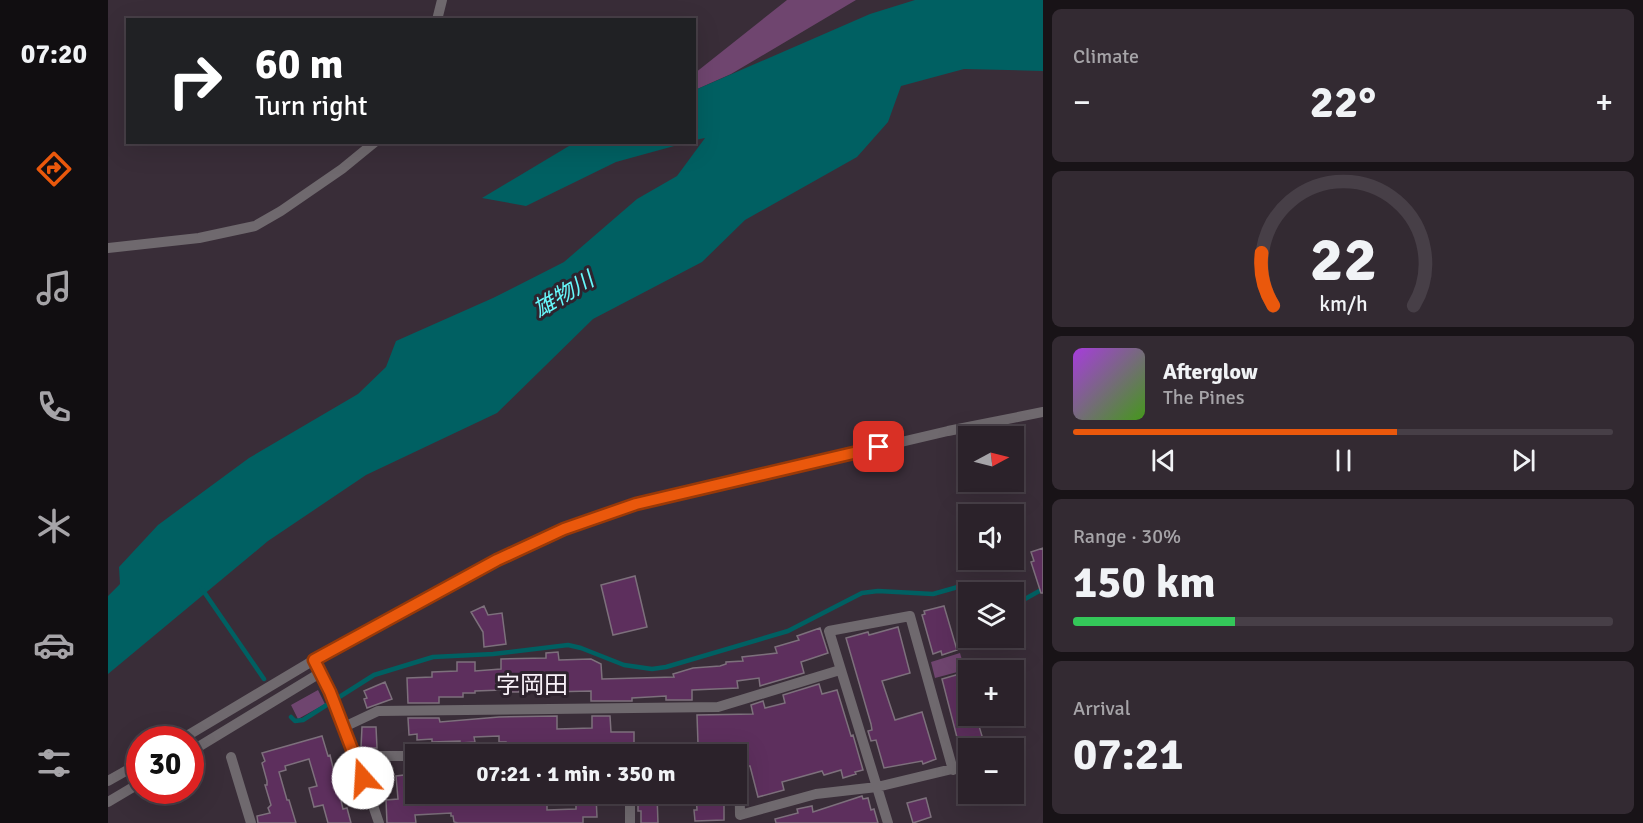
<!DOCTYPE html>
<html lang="en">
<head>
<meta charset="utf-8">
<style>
  body { margin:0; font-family:Signika,"Noto Sans JP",sans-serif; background:#332a32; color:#f1f3f6; height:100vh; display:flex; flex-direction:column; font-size:22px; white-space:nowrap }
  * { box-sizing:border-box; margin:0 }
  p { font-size:20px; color:#a6a4a8 }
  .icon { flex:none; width:33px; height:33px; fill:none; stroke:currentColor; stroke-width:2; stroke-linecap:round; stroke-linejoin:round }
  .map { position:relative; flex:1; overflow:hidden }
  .side { display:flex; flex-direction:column; gap:9px; padding:9px; background:#181317; width:600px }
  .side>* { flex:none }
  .top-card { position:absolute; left:18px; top:18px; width:570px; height:126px; border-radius:0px; box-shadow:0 6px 24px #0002,0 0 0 2px #473f47; background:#202124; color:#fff; overflow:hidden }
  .needle { width:39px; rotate:83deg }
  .buttons { position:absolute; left:850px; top:426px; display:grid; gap:12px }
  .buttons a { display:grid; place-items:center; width:66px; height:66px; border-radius:0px; background:#2b222a; box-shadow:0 6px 24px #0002,0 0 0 2px #473f47; font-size:30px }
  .speed { position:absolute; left:18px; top:726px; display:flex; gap:12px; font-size:30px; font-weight:700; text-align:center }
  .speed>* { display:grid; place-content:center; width:78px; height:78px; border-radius:50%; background:#2b222a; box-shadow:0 6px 24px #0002,0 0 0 2px #473f47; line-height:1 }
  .speed .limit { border:9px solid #d22; background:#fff; color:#111 }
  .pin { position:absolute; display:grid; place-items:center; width:51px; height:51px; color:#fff; margin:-26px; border-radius:12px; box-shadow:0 3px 9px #0006 }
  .me { position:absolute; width:66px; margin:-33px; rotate:341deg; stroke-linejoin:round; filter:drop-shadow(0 0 4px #0008) }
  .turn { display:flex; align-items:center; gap:21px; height:126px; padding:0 30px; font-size:27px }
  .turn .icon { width:78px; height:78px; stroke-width:2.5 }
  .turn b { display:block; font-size:42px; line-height:51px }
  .big { font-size:45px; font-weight:700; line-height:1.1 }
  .side .widget { flex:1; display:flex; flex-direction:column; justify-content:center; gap:9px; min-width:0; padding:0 21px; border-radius:9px; background:#332a32 }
  .side .dial { align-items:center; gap:0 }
  .dial svg { height:156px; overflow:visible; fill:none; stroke:#473f47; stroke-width:7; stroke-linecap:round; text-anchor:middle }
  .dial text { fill:#f1f3f6; stroke:none }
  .song { display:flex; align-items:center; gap:18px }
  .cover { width:72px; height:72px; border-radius:9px; background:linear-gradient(135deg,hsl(280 70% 55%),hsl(100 70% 35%)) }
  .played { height:6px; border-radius:3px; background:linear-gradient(90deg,#ea580c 60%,#473f47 60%) }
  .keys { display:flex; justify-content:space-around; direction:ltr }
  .heat { display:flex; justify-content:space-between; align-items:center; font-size:33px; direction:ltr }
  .charge { height:9px; border-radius:4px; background:linear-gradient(90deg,#34c759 30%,#473f47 0) }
  .trip { position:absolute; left:297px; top:744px; width:342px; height:60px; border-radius:0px; background:#2b222a; box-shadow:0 6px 24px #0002,0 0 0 2px #473f47; font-weight:700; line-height:60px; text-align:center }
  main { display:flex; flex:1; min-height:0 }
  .dock { display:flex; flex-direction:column; width:108px; justify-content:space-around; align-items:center; background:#110e11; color:#a6a4a8 }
  .dock .icon { width:42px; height:42px }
  .dock .current { color:#ea580c }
  .dock b { font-size:27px; color:#f1f3f6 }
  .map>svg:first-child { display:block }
  .green { fill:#6f456f }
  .water { fill:#006062 }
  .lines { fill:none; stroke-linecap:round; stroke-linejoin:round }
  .stream { stroke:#006062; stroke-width:4.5 }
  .building { fill:#5d2f5d; stroke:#7d707c; stroke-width:1.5 }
  .street { stroke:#6f696e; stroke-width:10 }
  .route-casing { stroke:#983908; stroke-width:15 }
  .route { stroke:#ea580c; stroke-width:10 }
  .labels { text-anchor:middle; stroke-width:6; stroke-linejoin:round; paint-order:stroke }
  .water-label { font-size:22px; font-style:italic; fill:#67f9fc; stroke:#2e232e }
  .quarter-label { font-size:24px; fill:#f8f1f8; stroke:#2e232e }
</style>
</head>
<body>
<main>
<nav class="dock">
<b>07:20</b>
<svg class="icon current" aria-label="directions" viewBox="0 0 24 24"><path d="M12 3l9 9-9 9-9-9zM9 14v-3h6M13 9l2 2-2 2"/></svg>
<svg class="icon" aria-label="music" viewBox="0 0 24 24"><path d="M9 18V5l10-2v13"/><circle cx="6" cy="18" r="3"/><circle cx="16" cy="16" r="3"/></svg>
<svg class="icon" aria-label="phone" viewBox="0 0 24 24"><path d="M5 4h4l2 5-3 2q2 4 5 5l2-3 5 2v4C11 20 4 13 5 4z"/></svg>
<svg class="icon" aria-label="climate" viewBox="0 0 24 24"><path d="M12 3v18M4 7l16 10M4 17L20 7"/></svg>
<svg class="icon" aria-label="car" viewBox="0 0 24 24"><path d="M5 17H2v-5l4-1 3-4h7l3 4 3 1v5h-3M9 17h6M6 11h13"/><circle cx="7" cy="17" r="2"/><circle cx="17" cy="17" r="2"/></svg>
<svg class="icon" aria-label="filters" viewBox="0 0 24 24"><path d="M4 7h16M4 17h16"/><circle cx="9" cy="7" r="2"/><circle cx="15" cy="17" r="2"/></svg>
</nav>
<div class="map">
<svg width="935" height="823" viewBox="0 0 935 823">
  <rect width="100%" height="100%" fill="#392d38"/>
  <path class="green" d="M679,0H748L623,74L587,90V73Z
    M852,653L857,670L827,678L823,662Z
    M210,690L217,704L190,719L183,705Z"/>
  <path class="water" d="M807,0H935V71L856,69L793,86L780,122L749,157L637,220L594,262L485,319L389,413L258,475L160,541L0,674V596L12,584L11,567L50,525L141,458L250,394L278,367L288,341L385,298L456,262L529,199L569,176L597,138L587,140V90L762,14Z
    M466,143V142L577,143L508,162L418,206L374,198Z"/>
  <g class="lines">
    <path class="stream" d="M94,589L156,679
      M906,598L917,599L935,589
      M183,717L187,721L195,720L266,675L325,657L385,654L460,645L473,648L516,665L544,669L558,667L680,631L754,593L770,591L825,594L864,583L873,584L892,592"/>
  </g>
  <path class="building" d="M935,548V593H933L923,562L926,561L923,552Z
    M527,576L539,627L505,635L493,585Z
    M376,606L380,615L394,613L398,644L376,647L375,632L363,612Z
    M836,606L849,650L834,655L833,651L825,654L814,615L817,614L816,611Z
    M790,627L802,673L774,681L787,720L814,712L828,759L815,764L814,761L776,768L768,740L763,741L760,731L764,730L763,724L738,638L760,632L761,635Z
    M712,628L720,653L693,662L696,673L655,685L652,686L651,678L629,681L630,688L584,690V700H558V696L524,698V701H483V691L440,692L439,685L411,686V692H394V690L367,691V693H355V697H331V703H300L299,678L324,677V672L349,671V662H367V671L393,669V659L438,658V653L450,652L451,660L483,659L493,664L494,679L566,677L565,674L585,668L612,666L618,664V662L635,661L634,657L669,653L667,647L691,640L689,636Z
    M855,673L861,693V716H868L877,746L861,748V751L853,753L834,679Z
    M277,682L284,699L259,708L256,699L259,698L256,691Z
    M711,684L714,694L729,690L743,736L745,735L755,770L747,772L748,774L735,778L733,770L716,775L714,771L674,782L676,790L650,797L642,766H639L638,750L635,745L590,744L589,715L645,714L643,705L655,701L657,708L677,703L675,695Z
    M449,716V729L484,728V716H502L503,732H526V746L458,750V748L441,749V746L404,748V746H398V742H391V736L366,737L367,742L352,743V741L324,742V739L309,740V734L301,735L300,718H331L332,722L391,717Z
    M254,727H268L269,748H253Z
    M214,736L220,756L222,755L235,809L239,808L243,823H220L215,805L206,807L201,788L209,786L201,759L177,766L178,770L171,772L179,800H181L188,823H150L149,816L162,813L160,808L163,805L157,785H159V781L154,763L157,761L154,753Z
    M304,774L306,794H421V800H439V810L468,809V796H488L489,817H475V823H350L346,822L345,816H343V813L307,815L308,823H279L278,800L290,799L288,776Z
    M588,794H610V802H616V820L587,821L586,810H589Z
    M530,795H549L550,823H533V811H530Z
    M754,796L755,799L760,798L763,810L766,809L770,823H668L667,819L690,813L689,809L704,806L705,812Z
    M818,798L823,817L805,823L799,803Z"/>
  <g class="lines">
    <path class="street" d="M329,20L334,0
      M0,248L91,238L147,226L173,211L234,169L267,142
      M206,660L222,692L248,756L271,823
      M236,727L270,711L610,707L732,670
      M72,740L206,660L389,560L456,529L528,504L840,431L935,412
      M82,752L212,673
      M499,754L631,751L632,815L708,794L769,787L861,765
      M248,756H308
      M123,757L143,823
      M0,781L32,763
      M0,802L32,783
      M522,823V794
      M780,823L721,631L802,616L845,770"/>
  </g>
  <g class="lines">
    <g class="route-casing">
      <path id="route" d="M255,778L222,692L206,660L389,560L456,529L528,504L771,447"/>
    </g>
    <use href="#route" class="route"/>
  </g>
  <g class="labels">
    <g class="water-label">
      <text transform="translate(455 294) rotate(-31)" y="8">雄物川</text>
    </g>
    <g class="quarter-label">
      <text x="424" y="693">字岡田</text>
    </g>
  </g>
</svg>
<div class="buttons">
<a><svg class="needle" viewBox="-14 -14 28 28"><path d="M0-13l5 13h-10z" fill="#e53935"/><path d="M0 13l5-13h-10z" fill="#a6a4a8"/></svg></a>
<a><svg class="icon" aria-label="sound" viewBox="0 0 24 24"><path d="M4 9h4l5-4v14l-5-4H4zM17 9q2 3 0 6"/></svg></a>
<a><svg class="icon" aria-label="layers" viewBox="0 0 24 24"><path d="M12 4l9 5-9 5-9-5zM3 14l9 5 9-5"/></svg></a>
<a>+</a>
<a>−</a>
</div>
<div class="speed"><div class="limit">30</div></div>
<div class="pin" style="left:771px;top:447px;background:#d93025"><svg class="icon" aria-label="arrive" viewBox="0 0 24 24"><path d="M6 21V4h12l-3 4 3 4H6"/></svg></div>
<svg class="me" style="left:255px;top:778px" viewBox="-20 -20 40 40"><circle r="19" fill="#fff"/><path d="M0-13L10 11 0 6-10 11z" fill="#ea580c"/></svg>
<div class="trip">07:21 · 1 min · 350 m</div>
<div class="top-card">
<div class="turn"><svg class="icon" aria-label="right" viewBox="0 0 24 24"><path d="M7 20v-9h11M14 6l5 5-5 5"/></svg><div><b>60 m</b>Turn right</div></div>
</div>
</div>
<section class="side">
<div class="widget"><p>Climate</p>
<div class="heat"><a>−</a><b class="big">22°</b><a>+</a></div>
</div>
<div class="widget dial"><svg viewBox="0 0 100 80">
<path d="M14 69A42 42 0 1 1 86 69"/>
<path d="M14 69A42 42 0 0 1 8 42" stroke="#ea580c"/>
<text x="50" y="56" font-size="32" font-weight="700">22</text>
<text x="50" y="72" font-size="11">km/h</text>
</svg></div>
<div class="widget">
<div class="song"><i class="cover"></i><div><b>Afterglow</b><p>The Pines</p></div></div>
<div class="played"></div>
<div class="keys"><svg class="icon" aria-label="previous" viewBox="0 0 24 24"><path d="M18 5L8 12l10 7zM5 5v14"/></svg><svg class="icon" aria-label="pause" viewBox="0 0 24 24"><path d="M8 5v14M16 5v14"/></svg><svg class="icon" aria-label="next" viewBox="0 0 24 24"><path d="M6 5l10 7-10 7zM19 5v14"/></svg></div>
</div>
<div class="widget"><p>Range · 30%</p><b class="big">150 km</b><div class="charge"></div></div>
<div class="widget"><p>Arrival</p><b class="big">07:21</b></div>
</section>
</main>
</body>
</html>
